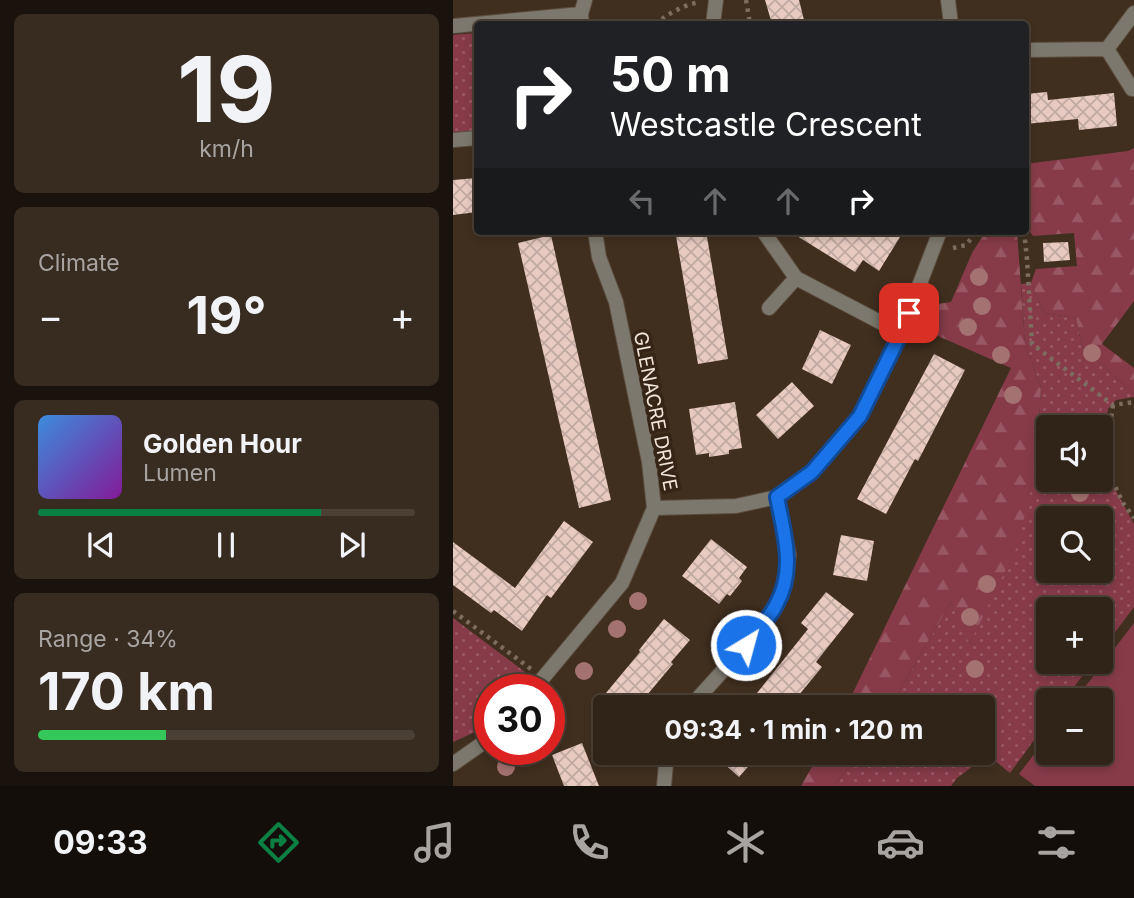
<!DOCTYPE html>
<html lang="en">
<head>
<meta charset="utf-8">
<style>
  body { margin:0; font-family:Inter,sans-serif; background:#382b20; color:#f1f3f6; height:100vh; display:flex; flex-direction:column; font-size:26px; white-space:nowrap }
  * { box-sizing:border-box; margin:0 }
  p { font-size:23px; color:#a8a4a1 }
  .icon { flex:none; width:38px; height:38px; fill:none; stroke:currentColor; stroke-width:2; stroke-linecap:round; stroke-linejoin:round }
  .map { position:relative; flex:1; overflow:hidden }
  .sheet { display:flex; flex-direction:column; gap:14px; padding:14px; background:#1a130d; width:453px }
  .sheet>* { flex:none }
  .hud { position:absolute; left:21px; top:21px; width:555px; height:214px; border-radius:7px; box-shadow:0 4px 10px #0003,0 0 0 2px #4b4036; background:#202124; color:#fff; overflow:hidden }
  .buttons { position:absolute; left:583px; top:415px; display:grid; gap:14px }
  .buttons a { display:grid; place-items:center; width:77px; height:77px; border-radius:7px; background:#302317; box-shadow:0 4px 10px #0003,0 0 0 2px #4b4036; font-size:35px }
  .speed { position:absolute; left:21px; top:674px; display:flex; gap:14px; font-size:35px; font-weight:700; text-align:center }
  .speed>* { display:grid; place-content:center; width:91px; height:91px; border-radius:50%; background:#302317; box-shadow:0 4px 10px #0003,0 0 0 2px #4b4036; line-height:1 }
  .speed .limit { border:10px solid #d22; background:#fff; color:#111 }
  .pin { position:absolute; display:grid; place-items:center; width:60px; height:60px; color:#fff; margin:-30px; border-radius:14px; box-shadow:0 4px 10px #0006 }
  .me { position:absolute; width:77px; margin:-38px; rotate:37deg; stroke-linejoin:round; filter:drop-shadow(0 0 5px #0008) }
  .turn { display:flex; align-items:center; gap:24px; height:147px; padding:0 21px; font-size:32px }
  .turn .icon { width:91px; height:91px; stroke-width:2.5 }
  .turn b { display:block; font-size:49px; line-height:60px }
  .lanes { display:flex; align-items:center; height:66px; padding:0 21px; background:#0003; justify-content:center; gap:35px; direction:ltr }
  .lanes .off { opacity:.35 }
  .big { font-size:52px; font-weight:700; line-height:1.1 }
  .sheet .tile { flex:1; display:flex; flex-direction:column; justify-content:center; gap:10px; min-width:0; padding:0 24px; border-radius:10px; background:#382b20 }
  .sheet .dial { align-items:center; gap:0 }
  .dial b { font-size:91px; line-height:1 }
  .song { display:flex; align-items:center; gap:21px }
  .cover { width:84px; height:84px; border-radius:10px; background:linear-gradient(135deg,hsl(210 70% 55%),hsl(290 70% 35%)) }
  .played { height:7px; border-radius:4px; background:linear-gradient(90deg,#0b8043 75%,#4b4036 75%) }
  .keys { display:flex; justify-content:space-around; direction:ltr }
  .heat { display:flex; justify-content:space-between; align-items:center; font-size:38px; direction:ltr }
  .charge { height:10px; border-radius:5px; background:linear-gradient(90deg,#34c759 34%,#4b4036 0) }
  .trip { position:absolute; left:140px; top:695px; width:402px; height:70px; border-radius:7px; background:#302317; box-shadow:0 4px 10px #0003,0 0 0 2px #4b4036; font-weight:700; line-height:70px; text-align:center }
  .tab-bar { display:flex; height:112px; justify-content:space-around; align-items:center; background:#130e09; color:#a8a4a1 }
  .tab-bar .icon { width:49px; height:49px }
  .tab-bar .active { color:#0b8043 }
  .tab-bar b { font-size:32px; color:#f1f3f6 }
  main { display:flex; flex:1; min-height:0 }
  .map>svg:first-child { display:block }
  .grass { fill:url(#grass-dots); fill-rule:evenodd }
  .forest { fill:url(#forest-firs) }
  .garden { fill:#873b49 }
  .building { fill:url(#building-cross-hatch) }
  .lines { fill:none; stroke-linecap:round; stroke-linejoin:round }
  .minor-casing { stroke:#5c4c3d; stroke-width:16 }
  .path { stroke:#7c6d5f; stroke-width:4.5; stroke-dasharray:3.5 5; stroke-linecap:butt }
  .minor { stroke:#7c786d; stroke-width:14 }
  .tree { fill:#a47270 }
  .route-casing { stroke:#114b97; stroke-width:18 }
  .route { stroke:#1a73e8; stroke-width:12 }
  .labels { text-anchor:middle; stroke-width:7; stroke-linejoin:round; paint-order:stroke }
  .street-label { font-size:19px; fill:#f1e5db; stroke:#362516 }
</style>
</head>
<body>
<main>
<section class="sheet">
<div class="tile dial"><b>19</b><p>km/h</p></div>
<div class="tile"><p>Climate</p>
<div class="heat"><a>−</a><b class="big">19°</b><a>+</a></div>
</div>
<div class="tile">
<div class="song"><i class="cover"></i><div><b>Golden Hour</b><p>Lumen</p></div></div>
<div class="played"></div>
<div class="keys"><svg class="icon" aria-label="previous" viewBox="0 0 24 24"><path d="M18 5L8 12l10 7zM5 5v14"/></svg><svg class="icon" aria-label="pause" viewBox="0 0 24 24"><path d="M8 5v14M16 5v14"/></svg><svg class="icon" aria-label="next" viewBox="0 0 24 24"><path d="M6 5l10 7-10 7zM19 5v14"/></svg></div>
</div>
<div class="tile"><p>Range · 34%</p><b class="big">170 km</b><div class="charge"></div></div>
</section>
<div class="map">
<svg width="681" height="786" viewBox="0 0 681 786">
  <defs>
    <pattern id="grass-dots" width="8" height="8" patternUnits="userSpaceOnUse" patternTransform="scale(1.75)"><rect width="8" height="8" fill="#873b49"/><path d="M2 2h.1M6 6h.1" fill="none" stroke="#985763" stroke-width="1.8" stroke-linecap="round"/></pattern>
    <pattern id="forest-firs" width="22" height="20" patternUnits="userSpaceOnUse" patternTransform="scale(1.75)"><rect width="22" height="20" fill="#873b49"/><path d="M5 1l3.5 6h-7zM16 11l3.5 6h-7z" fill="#985763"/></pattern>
    <pattern id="building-cross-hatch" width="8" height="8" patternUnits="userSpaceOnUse" patternTransform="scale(1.75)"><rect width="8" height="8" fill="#e8cac1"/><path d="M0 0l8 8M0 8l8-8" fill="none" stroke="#c0a9a1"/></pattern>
  </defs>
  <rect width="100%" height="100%" fill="#402f1f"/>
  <path class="grass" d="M24,33V131L0,133V35Z
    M578,283L591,313L623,318L629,346L681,394V397L663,400L655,409L648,458V427H595V480H648V463L681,524V607L648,651V609H595V662H640L611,700H595V721L557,773L535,755L504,778L498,786H381L406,753L530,752V707H437L498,602L517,644L583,468L588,388L572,342L568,284ZM595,518H648V570H595Z
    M0,618L72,672L61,689L37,690V720L22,732L0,742Z"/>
  <path class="forest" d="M681,148V301L649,344L681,368V394L629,346L623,318L591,313L578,283L583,269L624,266L621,233L580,236L573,226L572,164L675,151Z
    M533,231H564L572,342L588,388L583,468L564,547L516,645L498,602L437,707H393L558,368L469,329L478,305L498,302L519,253Z
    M367,753V752L406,753L381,786H348Z"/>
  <path class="garden" d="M681,623V786H582L566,774L595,736V752H648V700H622Z"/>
  <path class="building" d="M312,0H346L352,24H319Z
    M594,92L595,100L661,93L664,126L626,130L625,119L572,124V94Z
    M24,178V212L0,215V180Z
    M253,231L275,359L245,364L223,236Z
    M336,231H438L447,237L426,271L410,260L402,272Z
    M98,235L158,500L126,508L65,243Z
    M615,242L617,260L591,262L590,243Z
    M367,330L398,345L379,384L349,369Z
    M481,354L512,370L465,461L462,459L433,514L404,499Z
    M339,382L361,406L325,439L303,415Z
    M282,402L289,448L276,450V454L256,457V453L243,455L236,409Z
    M111,521L140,542L98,598L94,595L69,631L41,610L38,613L0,585V542L62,588Z
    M388,535L421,541L414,581L380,575Z
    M258,539L294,567L286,578L289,581L277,596L274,594L266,604L229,576Z
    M373,592L401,614L363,662L369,667L336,707H293L355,629L348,623Z
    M211,619L237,640L218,662L220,664L184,707H157L148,699L187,652L186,650Z
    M129,743L146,786H111L99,755Z
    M258,752H308L286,777Z"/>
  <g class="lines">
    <g class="minor-casing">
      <path id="minor" d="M495,0L498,24
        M129,24L128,14L132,0
        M260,24L263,0
        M0,26L128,14
        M572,50L654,49
        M679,89L654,49L681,13
        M0,140L24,138
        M310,231L343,278L448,333
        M316,308L343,278
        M201,508L283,506L324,497L359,472L407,416L448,333L487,231
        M80,690L169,583L201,508L196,462L163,302L146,257L142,231
        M237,707L293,645L324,605L333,579L336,555L324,497
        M0,764L37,738
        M211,786L214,752"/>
    </g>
    <path class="path" d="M293,0L297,24
      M202,24C215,14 230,5 247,2
      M571,231L574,259L579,344L660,405L681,402
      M500,248L513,245L524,231
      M660,405L652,465L670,503L681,518
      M0,611L78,669"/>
    <use href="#minor" class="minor"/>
  </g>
  <g class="tree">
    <circle cx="526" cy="277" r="9"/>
    <circle cx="529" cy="306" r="9"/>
    <circle cx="515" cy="327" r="9"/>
    <circle cx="639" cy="353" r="9"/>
    <circle cx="548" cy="355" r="9"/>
    <circle cx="560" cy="395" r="9"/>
    <circle cx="627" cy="493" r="9"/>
    <circle cx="534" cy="584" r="9"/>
    <circle cx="185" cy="601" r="9"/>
    <circle cx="517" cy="617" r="9"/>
    <circle cx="164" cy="629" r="9"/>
    <circle cx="522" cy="669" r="9"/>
    <circle cx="131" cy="671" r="9"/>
    <circle cx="53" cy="767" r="9"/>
  </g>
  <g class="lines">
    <g class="route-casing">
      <path id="route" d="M293,645C303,632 316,619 323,605C343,570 331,534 324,497L359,472L407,416L448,333L456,313"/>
    </g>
    <use href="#route" class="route"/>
  </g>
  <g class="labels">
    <g class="street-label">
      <text transform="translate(203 411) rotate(79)" y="7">GLENACRE DRIVE</text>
    </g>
  </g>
</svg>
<div class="buttons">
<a><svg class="icon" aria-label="sound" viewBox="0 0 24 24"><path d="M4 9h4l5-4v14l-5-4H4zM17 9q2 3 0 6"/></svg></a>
<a><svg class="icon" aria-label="search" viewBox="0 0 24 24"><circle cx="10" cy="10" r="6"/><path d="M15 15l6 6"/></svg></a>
<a>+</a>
<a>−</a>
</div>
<div class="speed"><div class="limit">30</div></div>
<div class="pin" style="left:456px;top:313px;background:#d93025"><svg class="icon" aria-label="arrive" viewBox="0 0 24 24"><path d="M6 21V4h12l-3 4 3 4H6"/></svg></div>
<svg class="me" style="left:293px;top:645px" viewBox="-20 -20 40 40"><circle r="17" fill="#1a73e8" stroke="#fff" stroke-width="3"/><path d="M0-11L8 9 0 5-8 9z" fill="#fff"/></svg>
<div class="trip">09:34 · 1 min · 120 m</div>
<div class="hud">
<div class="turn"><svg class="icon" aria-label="right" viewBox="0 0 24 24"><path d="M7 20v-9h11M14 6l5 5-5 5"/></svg><div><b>50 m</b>Westcastle Crescent</div></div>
<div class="lanes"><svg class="icon off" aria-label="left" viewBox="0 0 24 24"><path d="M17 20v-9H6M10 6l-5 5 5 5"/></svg><svg class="icon off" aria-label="ahead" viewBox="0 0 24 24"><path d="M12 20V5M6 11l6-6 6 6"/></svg><svg class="icon off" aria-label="ahead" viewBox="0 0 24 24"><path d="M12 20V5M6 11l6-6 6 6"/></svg><svg class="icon" aria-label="right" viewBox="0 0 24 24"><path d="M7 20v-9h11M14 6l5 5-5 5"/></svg></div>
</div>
</div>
</main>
<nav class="tab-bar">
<b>09:33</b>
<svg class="icon active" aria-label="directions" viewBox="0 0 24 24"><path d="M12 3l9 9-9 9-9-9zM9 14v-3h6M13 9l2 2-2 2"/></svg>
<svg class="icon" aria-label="music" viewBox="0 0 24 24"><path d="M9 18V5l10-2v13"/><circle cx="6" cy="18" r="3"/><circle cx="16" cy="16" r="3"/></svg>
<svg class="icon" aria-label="phone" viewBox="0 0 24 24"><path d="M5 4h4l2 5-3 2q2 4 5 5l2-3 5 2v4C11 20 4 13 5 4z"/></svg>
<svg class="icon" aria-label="climate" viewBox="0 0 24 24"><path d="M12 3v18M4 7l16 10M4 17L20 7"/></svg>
<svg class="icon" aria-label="car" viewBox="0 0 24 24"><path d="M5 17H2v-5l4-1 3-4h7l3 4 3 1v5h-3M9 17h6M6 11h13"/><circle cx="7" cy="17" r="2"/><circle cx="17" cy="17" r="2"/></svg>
<svg class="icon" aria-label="filters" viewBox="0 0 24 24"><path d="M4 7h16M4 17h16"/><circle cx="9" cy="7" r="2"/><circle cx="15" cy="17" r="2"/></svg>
</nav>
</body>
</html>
